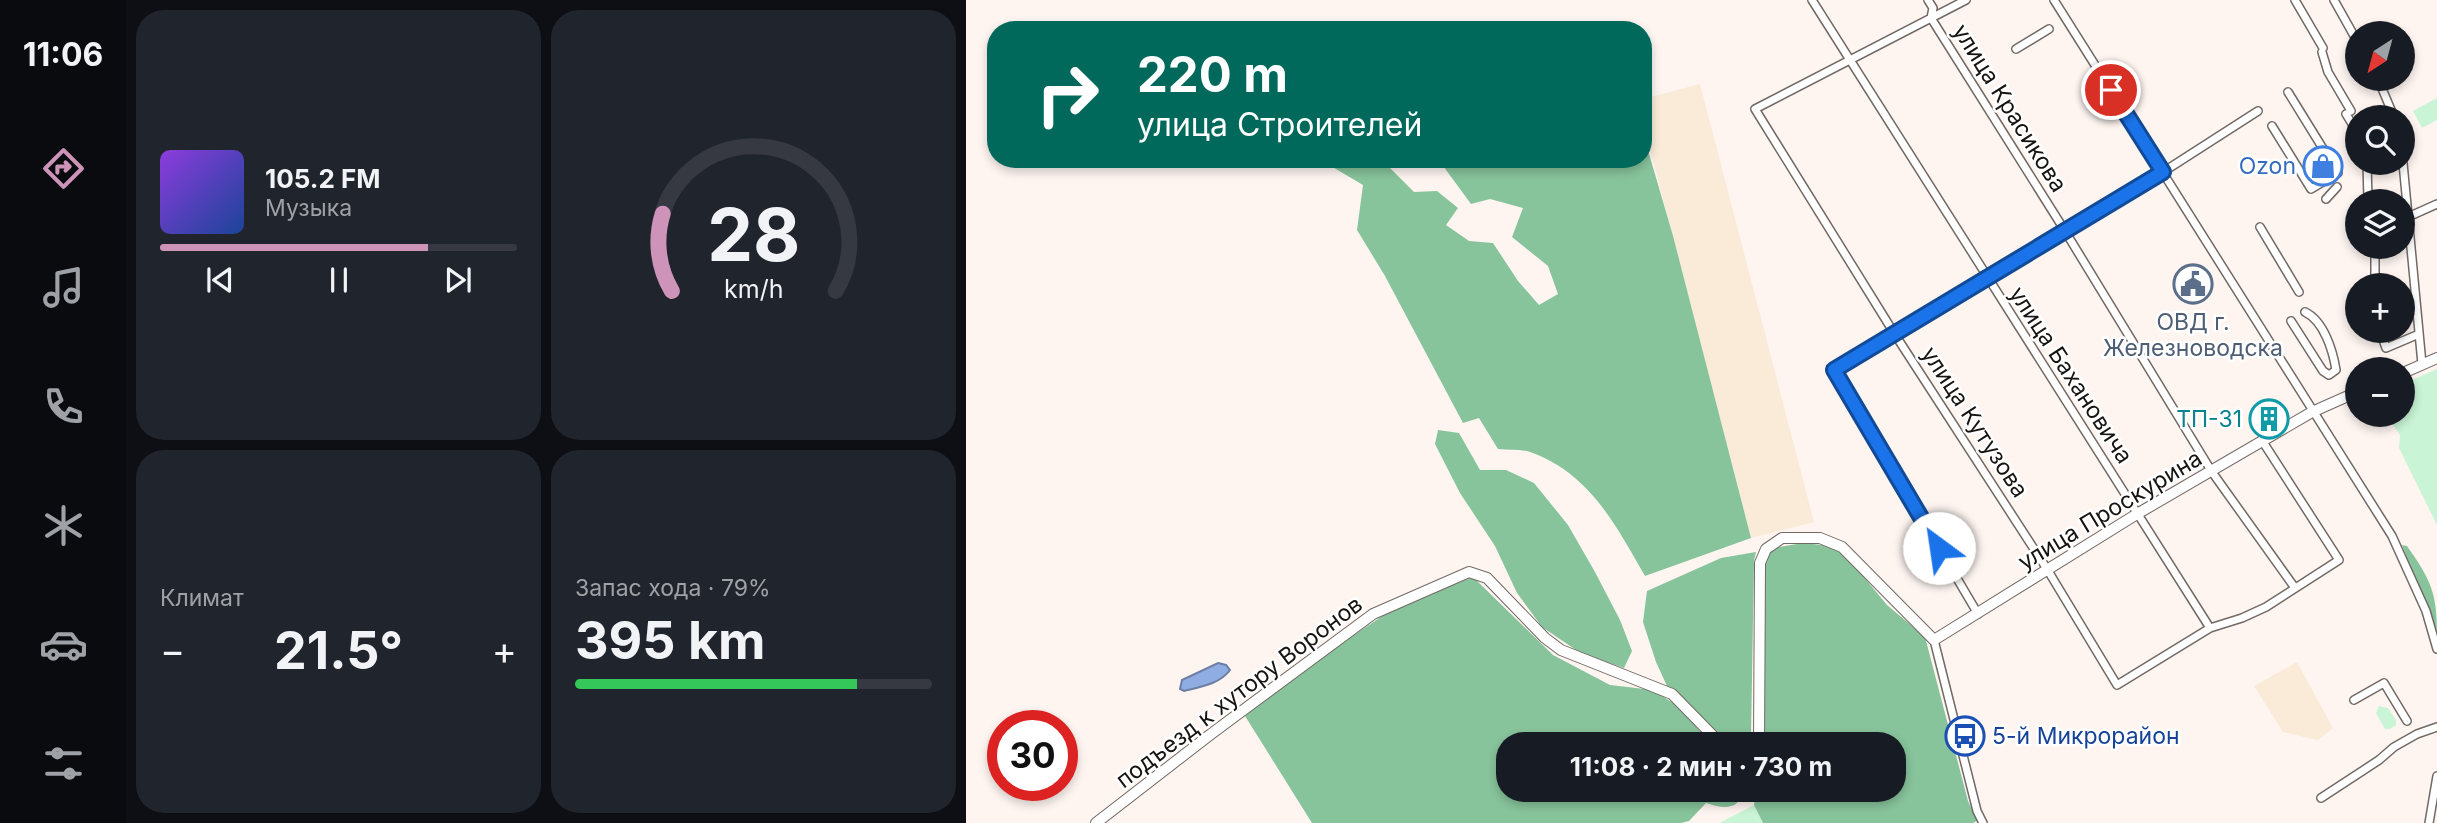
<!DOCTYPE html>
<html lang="ru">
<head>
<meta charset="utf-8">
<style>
  body { margin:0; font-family:Inter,sans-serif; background:#20242c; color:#f1f3f6; height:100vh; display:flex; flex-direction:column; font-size:26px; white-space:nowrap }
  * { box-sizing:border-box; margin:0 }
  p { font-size:23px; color:#9ea1a6 }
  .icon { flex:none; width:38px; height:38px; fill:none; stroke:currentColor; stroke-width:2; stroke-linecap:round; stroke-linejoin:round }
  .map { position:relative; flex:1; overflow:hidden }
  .details { display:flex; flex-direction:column; gap:10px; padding:10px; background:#0d0f14; width:840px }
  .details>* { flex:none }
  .top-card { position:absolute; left:21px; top:21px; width:665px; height:147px; border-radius:28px; box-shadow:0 4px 10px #0003; background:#00695c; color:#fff; overflow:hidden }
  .needle { width:46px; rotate:216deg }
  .tools { position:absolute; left:1379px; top:21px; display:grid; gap:14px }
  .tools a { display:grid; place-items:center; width:70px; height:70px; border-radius:50%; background:#171b24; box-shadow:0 4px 10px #0003; font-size:35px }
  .speed { position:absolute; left:21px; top:710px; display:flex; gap:14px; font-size:35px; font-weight:700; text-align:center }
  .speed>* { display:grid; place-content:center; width:91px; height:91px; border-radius:50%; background:#171b24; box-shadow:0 4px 10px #0003; line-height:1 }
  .speed .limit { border:10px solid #d22; background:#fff; color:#111 }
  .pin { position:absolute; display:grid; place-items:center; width:60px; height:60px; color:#fff; margin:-30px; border:4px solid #fff; border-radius:50%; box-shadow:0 2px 7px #0007 }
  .me { position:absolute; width:77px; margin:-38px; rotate:329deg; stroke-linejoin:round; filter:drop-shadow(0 0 5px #0008) }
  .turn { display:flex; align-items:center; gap:24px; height:147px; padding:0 35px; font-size:32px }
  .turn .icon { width:91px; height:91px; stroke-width:2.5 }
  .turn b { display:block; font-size:49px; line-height:60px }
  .big { font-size:52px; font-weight:700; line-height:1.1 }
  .details .tile { flex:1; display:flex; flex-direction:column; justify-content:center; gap:10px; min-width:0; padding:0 24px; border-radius:28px; background:#20242c }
  .details .dial { align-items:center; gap:0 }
  .dial svg { height:182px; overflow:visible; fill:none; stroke:#363941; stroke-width:7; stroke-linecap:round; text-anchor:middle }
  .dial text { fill:#f1f3f6; stroke:none }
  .song { display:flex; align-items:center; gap:21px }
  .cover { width:84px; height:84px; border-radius:10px; background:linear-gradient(135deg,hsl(270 70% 55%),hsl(220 70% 35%)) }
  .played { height:7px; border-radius:4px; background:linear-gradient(90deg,#ce93b8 75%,#363941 75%) }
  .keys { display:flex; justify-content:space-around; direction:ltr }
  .heat { display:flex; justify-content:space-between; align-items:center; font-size:38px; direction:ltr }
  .charge { height:10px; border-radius:5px; background:linear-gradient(90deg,#34c759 79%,#363941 0) }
  .details .tiles { flex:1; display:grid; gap:10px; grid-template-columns:repeat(2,1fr) }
  .trip { position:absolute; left:530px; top:732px; width:410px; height:70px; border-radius:28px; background:#171b24; box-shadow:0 4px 10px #0003; font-weight:700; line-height:70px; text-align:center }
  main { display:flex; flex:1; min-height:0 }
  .dock { display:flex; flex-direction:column; width:126px; justify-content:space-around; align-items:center; background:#090b0e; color:#9ea1a6 }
  .dock .icon { width:49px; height:49px }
  .dock .current { color:#ce93b8 }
  .dock b { font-size:32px; color:#f1f3f6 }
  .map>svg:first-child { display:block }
  .industrial { fill:#f9ebd7 }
  .green { fill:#caf4d6 }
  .forest { fill:#87c39b }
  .water { fill:#90ade3; stroke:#6b7fa4; stroke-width:2 }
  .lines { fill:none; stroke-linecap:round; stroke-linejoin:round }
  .street-casing { stroke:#726965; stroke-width:10 }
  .secondary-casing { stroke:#726965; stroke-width:12 }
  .street { stroke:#fff; stroke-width:7 }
  .secondary { stroke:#fff; stroke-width:10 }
  .route-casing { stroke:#114b97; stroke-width:18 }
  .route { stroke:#1a73e8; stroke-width:12 }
  .labels { text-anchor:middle; stroke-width:5; stroke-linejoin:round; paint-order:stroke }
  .street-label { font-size:23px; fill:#161311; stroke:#fff }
  .shop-label { font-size:23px; fill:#366cbe; stroke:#fff; text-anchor:end }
  .service-label { font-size:23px; fill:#4e5e75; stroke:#fff }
  .culture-label { font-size:23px; fill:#0d838f; stroke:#fff; text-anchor:end }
  .transit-label { font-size:23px; fill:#164399; stroke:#fff; text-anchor:start }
</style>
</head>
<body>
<main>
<nav class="dock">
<b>11:06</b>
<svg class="icon current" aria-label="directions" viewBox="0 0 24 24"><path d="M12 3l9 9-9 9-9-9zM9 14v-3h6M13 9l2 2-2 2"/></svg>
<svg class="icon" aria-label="music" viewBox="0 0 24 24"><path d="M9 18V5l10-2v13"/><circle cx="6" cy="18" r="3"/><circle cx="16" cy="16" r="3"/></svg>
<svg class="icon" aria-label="phone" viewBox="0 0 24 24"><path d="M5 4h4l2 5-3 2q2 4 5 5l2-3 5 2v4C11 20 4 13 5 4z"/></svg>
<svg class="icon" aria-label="climate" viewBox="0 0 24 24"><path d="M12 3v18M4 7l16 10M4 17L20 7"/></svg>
<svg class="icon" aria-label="car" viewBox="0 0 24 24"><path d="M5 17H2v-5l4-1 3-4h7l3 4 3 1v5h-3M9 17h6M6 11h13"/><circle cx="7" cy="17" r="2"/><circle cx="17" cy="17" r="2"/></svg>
<svg class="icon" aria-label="filters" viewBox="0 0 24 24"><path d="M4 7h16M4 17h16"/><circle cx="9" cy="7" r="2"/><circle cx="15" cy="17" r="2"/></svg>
</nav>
<section class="details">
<div class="tiles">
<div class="tile">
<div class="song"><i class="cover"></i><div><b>105.2 FM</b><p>Музыка</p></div></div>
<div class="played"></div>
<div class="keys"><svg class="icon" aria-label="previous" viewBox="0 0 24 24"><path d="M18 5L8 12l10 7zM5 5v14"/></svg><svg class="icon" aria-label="pause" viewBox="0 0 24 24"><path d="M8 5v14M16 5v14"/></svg><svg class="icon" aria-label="next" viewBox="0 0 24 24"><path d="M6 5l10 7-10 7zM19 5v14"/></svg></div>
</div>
<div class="tile dial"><svg viewBox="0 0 100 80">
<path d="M14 69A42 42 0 1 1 86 69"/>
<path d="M14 69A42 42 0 0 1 10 35" stroke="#ce93b8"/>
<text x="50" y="56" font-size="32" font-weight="700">28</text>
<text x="50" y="72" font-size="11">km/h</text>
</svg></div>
<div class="tile"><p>Климат</p>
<div class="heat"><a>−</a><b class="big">21.5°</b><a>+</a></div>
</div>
<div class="tile"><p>Запас хода · 79%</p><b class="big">395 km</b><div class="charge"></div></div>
</div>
</section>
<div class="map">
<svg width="1471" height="823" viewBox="0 0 1471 823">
  <rect width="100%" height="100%" fill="#fef5f1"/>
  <path class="industrial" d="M734,84L848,522L785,538L677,122V99Z
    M1331,662L1367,728L1352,740L1317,732L1288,686Z"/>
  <path class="green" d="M1471,98V120L1456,128L1447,111Z
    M1471,369V525L1433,448L1434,435L1420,415H1437V384Z
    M1413,706L1422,708L1430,720V725L1424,729H1419L1410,713Z
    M788,805L797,823H753Z"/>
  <path class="forest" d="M677,133L707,236L785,538L679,576C650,526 624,473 564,452C555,449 542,450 532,449L513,418L497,423L419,276L391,230L397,185L353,159H415L448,192L471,191L492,208L480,225L503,241L527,243L552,281L573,305L592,294L582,266L546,237L557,208L524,199L505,204L472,159H677Z
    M472,430L493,433L514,470H540L568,483L602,525L629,572L654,620L666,651L658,668L616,654L576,627L551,593L529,546L494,493L469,444Z
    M837,543L866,546L892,570L921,605L959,637L1002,801L1011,821L1007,823H797L788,805L790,789H928V744H795L796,628L800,555L813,547Z
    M1436,545L1441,546C1465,580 1471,593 1471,634Z
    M790,552L788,561L785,736L784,744H762L701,686L690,662L677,622L681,591L755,558Z
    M507,577L587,655L644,685L687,690L713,707L745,744H542V789H778C774,811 757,809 740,803L723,821L715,823H346L279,716L358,655L430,607Z"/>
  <path class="water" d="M252,663L260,665L264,670C254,684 234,687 218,691L214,689L216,680Z"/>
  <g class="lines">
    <g class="street-casing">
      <path id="street" d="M846,0L1244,628
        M962,0L967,8L965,18L1099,231L1246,472L1329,588
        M1000,0L789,109L928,333L1081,569L1151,685L1244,628L1276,618L1300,607L1373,560L1297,442
        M1088,0L1426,536L1460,611L1471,649
        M1329,0L1357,48
        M1368,0L1391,41
        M1050,49L1083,29
        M1356,52L1362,72L1385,111
        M1412,79L1428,117
        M1380,114L1391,132
        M1306,126L1345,189L1372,173L1322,92
        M1401,163L1402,201
        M1437,163L1456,364
        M1360,199L1371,187
        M1442,217L1471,204
        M1294,227L1333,292
        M1409,247V285
        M1325,321L1357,371L1363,375L1370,370C1367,351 1358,321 1339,312
        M1414,331L1420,348L1453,334
        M1012,614L868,370L1197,172L1292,111
        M968,640L1011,811L1017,823
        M1388,700L1418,683L1441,721
        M1355,798L1413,760L1428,747L1451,734L1471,727
        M1463,823L1471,776"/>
    </g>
    <g class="secondary-casing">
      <path id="secondary" d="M1437,373L1471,358
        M793,744L794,563L800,549L816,538H854L876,547L968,640L1171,514L1346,412L1391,392
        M130,823L245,734L407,614L503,572L521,578L579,638L595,650L706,694L755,744"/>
    </g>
    <use href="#street" class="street"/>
    <use href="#secondary" class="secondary"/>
  </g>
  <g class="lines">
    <g class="route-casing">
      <path id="route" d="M973,548L868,370L1197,172L1145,90"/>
    </g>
    <use href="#route" class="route"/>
  </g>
  <defs>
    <g id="shop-ring" transform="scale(2.0125)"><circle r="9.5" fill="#fff" stroke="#3f7fe0" stroke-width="1.5"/><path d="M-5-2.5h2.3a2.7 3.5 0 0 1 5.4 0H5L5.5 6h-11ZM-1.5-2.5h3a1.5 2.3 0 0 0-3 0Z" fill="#3f7fe0"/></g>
    <g id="civic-ring" transform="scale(2.0125)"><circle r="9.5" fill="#fff" stroke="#5c6f8a" stroke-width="1.5"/><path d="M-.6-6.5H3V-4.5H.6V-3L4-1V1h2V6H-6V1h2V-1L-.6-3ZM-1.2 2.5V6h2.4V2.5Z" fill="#5c6f8a"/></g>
    <g id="building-ring" transform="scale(2.0125)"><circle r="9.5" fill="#fff" stroke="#0f9aa8" stroke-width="1.5"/><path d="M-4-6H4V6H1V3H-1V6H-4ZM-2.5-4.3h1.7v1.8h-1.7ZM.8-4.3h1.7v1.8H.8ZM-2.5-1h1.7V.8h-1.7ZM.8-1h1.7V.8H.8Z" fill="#0f9aa8"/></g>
    <g id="bus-ring" transform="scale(2.0125)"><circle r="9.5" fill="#fff" stroke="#1a4fb4" stroke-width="1.5"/><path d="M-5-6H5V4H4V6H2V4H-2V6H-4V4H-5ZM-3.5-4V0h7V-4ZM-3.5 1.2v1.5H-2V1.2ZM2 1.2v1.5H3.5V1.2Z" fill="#1a4fb4"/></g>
  </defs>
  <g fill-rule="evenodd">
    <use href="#shop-ring" x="1357" y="166"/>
    <use href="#civic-ring" x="1227" y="284"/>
    <use href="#building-ring" x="1303" y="419"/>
    <use href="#bus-ring" x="999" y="736"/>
  </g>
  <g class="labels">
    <g class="street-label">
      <text transform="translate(1044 108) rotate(58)" y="8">улица Красикова</text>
      <text transform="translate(1105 375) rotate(57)" y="8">улица Бахановича</text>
      <text transform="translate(1009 422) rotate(57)" y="8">улица Кутузова</text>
      <text transform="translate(1144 510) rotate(-31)" y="8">улица Проскурина</text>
      <text transform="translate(273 692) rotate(-37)" y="8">подъезд к хутору Воронов</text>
    </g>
    <g class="shop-label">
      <text x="1330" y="174">Ozon</text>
    </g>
    <g class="service-label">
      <text x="1227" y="330">ОВД г.<tspan x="1227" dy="26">Железноводска</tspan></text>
    </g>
    <g class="culture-label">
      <text x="1276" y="427">ТП-31</text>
    </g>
    <g class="transit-label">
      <text x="1026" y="744">5-й Микрорайон</text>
    </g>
  </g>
</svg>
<div class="tools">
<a><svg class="needle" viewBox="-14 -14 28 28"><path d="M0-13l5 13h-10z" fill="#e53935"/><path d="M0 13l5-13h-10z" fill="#9ea1a6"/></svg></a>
<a><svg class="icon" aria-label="search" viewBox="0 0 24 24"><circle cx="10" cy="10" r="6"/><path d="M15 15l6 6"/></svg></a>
<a><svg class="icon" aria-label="layers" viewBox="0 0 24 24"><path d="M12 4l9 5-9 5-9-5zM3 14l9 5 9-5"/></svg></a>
<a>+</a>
<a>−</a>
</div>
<div class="speed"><div class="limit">30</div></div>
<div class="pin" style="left:1145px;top:90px;background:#d93025"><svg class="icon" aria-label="arrive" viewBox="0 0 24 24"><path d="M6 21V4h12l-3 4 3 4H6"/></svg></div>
<svg class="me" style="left:973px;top:548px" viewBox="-20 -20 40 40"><circle r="19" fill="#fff"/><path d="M0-13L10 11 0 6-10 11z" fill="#1a73e8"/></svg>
<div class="trip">11:08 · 2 мин · 730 m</div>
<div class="top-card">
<div class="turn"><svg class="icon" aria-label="right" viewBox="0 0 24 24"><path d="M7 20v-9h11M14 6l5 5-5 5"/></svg><div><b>220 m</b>улица Строителей</div></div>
</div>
</div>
</main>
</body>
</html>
